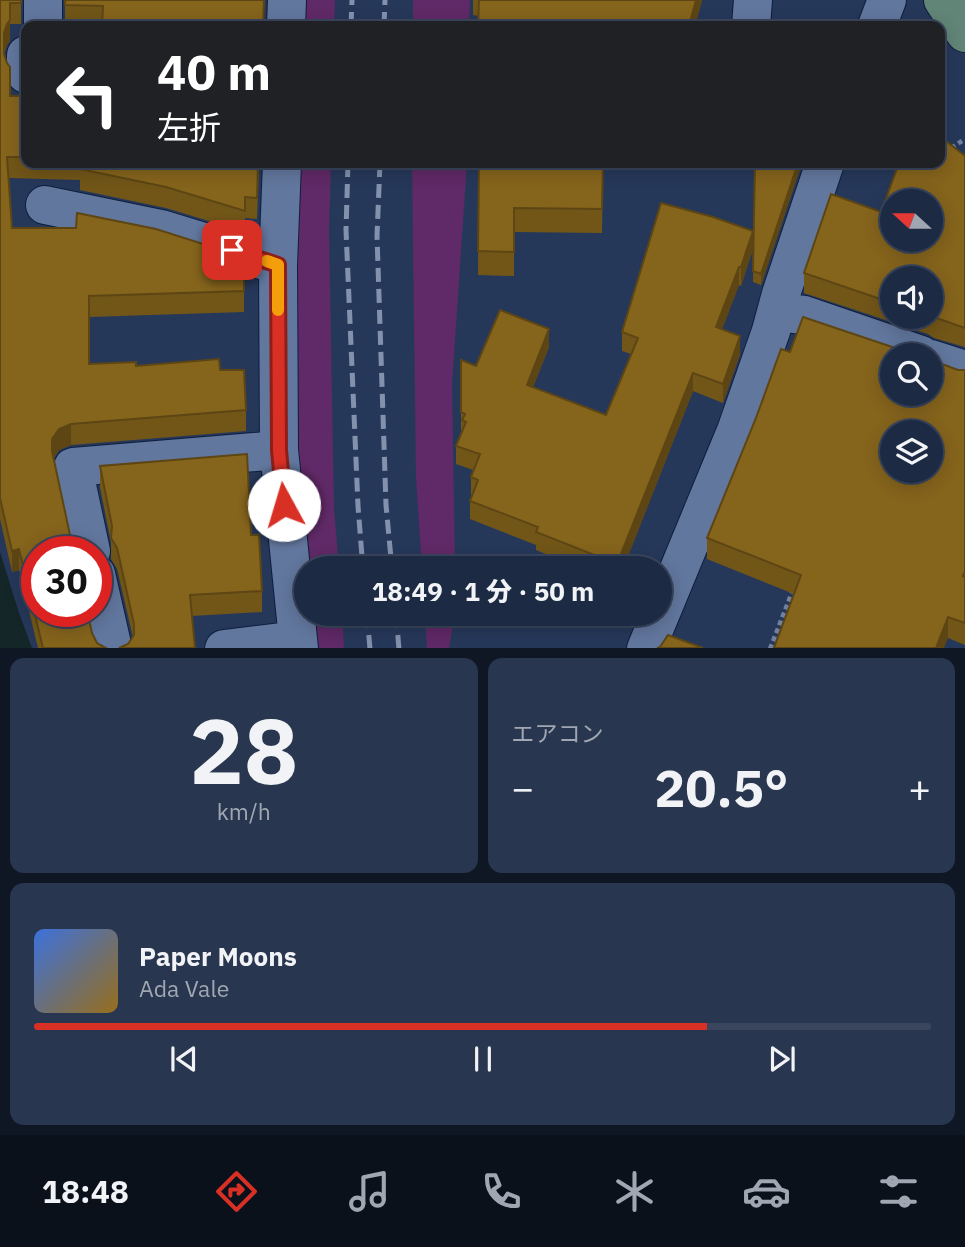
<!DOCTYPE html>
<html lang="ja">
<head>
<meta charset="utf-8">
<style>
  body { margin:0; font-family:"IBM Plex Sans","Noto Sans JP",sans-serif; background:#29364f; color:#f1f3f6; height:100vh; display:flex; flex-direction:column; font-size:26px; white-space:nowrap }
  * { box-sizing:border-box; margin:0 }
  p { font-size:23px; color:#a0a7b2 }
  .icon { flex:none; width:38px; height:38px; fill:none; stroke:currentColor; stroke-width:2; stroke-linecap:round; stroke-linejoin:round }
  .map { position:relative; height:648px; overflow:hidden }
  .sheet { display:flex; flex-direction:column; gap:10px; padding:10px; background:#0f1725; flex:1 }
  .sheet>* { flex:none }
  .top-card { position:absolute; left:21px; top:21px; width:924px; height:147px; border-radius:14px; box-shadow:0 4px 18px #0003,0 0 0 2px #3a465d; background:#202124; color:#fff; overflow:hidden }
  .needle { width:46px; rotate:291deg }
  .fabs { position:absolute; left:880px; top:189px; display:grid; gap:14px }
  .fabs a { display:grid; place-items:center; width:63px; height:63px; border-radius:50%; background:#1c2a44; box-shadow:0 4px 18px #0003,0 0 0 2px #3a465d; font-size:35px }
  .speed { position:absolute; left:21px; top:536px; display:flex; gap:14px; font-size:35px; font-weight:700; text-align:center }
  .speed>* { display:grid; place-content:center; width:91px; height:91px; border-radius:50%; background:#1c2a44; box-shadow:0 4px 18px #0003,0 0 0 2px #3a465d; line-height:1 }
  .speed .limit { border:10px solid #d22; background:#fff; color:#111 }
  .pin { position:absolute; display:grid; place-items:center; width:60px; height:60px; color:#fff; margin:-30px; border-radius:14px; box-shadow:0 4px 10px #0006 }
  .me { position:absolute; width:77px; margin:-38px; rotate:354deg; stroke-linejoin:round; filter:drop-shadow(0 0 5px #0008) }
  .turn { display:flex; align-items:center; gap:24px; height:147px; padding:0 21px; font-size:32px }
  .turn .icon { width:91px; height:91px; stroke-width:2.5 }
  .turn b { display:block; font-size:49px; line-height:60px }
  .big { font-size:52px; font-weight:800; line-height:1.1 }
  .sheet .widget { flex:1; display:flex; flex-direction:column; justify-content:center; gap:10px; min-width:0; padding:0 24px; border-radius:14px; background:#29364f }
  .sheet .dial { align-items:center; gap:0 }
  .dial b { font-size:91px; line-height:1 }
  .song { display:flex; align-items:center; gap:21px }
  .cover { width:84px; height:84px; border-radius:10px; background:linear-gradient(135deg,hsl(220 70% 55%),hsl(40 70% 35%)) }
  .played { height:7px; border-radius:4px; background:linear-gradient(90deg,#d93025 75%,#3a465d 75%) }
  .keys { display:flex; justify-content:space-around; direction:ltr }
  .heat { display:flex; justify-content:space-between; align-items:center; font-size:38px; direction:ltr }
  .sheet .tiles { flex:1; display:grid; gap:10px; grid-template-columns:1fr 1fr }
  .widget:last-child { grid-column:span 2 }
  .trip { position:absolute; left:294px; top:556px; width:378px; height:70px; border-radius:35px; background:#1c2a44; box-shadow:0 4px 18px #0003,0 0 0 2px #3a465d; font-weight:800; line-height:70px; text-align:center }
  .menu { display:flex; height:112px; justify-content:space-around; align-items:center; background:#0b111b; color:#a0a7b2 }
  .menu .icon { width:49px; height:49px }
  .menu .current { color:#d93025 }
  .menu b { font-size:32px; color:#f1f3f6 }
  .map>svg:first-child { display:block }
  .green { fill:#602967 }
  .water { fill:#142628 }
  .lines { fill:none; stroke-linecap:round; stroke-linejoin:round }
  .street-casing { stroke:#0e1e3f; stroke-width:40 }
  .primary-casing { stroke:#0e1e3f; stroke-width:40 }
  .path { stroke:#72819e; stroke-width:4.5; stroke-dasharray:5 3.5; stroke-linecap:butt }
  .street { stroke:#62779e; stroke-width:38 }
  .primary { stroke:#618576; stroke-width:38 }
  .rail { stroke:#8391ad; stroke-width:5; stroke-dasharray:14 7; stroke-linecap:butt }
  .wall { fill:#725618; fill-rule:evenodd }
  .shaded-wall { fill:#5d4614 }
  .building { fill:#85641c; stroke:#5d4614; stroke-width:2; fill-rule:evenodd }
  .route-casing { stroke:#8d1f18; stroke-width:18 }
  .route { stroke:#d93025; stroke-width:12 }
  .slow { stroke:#f59e0b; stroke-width:12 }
</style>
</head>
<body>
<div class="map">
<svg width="965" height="649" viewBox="0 0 965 649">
  <rect width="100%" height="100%" fill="#26385a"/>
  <path class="green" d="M303,0H335L334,26H302Z
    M413,0H470L469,26H413Z
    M300,163H331L329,230L334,508L339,569H306L299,470L297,290Z
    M412,163H467L452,384L455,569H422L416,477Z
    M309,614H342L344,648H311Z
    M425,614H455L449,648H427Z"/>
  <path class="water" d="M0,552L19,613L32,648H0Z"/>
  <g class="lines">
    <g class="street-casing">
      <path id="street" d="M43,0V26
        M286,26L287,0
        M751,26L753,0
        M877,26L887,0
        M26,55V74
        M282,163L278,265L279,450L299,649
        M45,205L161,229L278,265
        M776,312L804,315L921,355
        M931,359L965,370
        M91,551L73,467L279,450
        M96,574L113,649
        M224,649L298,640
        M646,649L736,431L771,331L781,294L825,163"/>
    </g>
    <g class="primary-casing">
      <path id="primary" d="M943,0L965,33"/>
    </g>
    <path class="path" d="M951,148L962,141
      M770,649L794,587"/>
    <use href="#street" class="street"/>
    <use href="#primary" class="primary"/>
    <path class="rail" d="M351,26L352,0
      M384,26L385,0
      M348,163L346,230L358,506L363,569
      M380,163L377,236L386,505L392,569
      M367,614L370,649
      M396,614L399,649"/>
  </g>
  <path class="wall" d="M0,0H21V24H10V41L7,45L4,54L10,96H26V163H259L257,219L245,218V232L166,208L80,190V180L9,178L12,228L244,257V312L89,317V364L220,370L246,410V431L71,445L59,450L53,459L37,551L92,633L97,643L106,648H38L19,570L12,572L0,519Z
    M65,0H264L263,26H65Z
    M473,0H702L695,26H478L479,16L473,15Z
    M965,156V347L934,338L928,334L804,293V273ZM892,278L931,317H892Z
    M479,163H603L602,233L514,232V276L478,275Z
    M755,163H802L761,285L753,282Z
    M753,249L741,286L739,285L722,329L740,354L723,403L693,391L623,569H582L536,550V545L470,519V501L472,496L471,495V477L473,470L456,464V446L462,431L461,430V360L476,366L549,347L533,387L606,415L631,354L622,351V332Z
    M790,352L965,370V645L948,638L794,594L707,559V538Z
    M100,466L251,535L262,591V612L192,616L128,644L133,637L117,569L111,559V542L100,487Z"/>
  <path class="shaded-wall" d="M696,0H702L695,26H689Z
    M10,20V41L7,45L4,54V33L7,24Z
    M798,163H802L761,285V274Z
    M753,231V249L741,286V267Z
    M739,267V285L716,345V327Z
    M549,329V347L527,403V385Z
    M740,336V354L723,403V384Z
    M693,373V391L623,569H617V564Z
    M71,424V445L59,450L52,460V472V439L59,429Z
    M19,549V570L12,572V551Z
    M948,617V638L944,648H936Z"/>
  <path class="building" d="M0,0H21V3H10V20L7,24L4,33V54L7,63L10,67V96H26V157H7L12,228H76L77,213L156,229L244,257V291L89,296V364L136,362V366L219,359L220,370H244L246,410L71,424L59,429L52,439V451L70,535L76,546L75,551H37V611H87L92,633L97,643L106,648H43L19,549L12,551L0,498Z
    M65,0H264L263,26H102L103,6L65,5Z
    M479,0H696L689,26H478Z
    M940,136L965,156V328L931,316V278H892V303L804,273L831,194L881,212L899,163H940ZM892,201H931V240H892Z
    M80,163H258L257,198L245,197V211L166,187L80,169Z
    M479,163H603L602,209L514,208V252L478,251Z
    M755,163H798L761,274L753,271Z
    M661,203L713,217L753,231L741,267H739L716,327L740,336L723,384L693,373L617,564L536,532L538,527L470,501L478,480L471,477L480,454L456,446L466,422L462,420L465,414L461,412V360L476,366L500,310L549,329L527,385L606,415L638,338L622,332Z
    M803,317L916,355H892V394H931V360L958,370H965V571L963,576L965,577V623L948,617L936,648H774L801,575L707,538L756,418L781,349L790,352ZM892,432H931V471H892Z
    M247,454L251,535H259L262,591L190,595L195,648H119L128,644L134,635V624L117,548L111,538L112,526L100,466Z
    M668,635L703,648H657L660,647Z"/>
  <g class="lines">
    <g class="route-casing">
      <path id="route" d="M232,250L278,265L279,450L284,505"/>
    </g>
    <use href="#route" class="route"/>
    <path class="slow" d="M267,261L278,265V310"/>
  </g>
</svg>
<div class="fabs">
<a><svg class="needle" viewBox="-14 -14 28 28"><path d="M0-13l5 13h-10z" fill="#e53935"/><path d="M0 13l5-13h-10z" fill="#a0a7b2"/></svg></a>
<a><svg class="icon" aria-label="sound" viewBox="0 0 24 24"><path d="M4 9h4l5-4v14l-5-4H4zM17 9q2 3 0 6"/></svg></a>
<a><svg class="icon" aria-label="search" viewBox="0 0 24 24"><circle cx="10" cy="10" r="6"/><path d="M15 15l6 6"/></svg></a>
<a><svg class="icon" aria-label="layers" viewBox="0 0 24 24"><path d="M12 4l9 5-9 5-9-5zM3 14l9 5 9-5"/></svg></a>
</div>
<div class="speed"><div class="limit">30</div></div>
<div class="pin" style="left:232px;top:250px;background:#d93025"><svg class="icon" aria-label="arrive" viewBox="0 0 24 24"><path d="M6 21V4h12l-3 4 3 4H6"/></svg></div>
<svg class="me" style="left:284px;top:505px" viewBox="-20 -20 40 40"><circle r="19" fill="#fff"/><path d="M0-13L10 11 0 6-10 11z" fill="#d93025"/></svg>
<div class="trip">18:49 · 1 分 · 50 m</div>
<div class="top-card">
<div class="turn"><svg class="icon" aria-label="left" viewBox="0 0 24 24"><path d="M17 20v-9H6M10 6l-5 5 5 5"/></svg><div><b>40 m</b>左折</div></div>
</div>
</div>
<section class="sheet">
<div class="tiles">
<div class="widget dial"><b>28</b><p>km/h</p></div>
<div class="widget"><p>エアコン</p>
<div class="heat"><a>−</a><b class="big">20.5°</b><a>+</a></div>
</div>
<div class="widget">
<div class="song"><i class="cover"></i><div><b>Paper Moons</b><p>Ada Vale</p></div></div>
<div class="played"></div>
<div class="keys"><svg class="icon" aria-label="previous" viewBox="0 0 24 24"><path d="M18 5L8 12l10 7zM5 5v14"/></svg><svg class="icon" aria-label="pause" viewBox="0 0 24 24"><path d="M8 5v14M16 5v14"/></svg><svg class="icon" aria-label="next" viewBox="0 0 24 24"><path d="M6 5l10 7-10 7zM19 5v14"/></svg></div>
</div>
</div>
</section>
<nav class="menu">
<b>18:48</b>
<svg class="icon current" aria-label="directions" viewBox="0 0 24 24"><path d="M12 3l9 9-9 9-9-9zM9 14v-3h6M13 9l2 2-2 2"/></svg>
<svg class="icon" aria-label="music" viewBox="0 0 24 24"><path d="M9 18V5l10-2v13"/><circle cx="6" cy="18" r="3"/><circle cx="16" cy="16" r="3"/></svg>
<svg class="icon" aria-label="phone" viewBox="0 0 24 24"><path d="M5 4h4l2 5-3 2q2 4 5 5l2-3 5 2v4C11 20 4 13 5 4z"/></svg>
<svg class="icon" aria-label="climate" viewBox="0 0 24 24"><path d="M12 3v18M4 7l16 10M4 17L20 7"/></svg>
<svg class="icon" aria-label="car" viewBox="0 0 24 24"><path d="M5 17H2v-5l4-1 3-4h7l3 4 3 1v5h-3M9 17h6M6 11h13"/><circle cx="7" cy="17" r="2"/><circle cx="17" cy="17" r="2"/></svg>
<svg class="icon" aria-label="filters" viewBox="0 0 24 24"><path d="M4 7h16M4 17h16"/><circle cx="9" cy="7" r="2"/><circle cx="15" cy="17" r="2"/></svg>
</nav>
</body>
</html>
